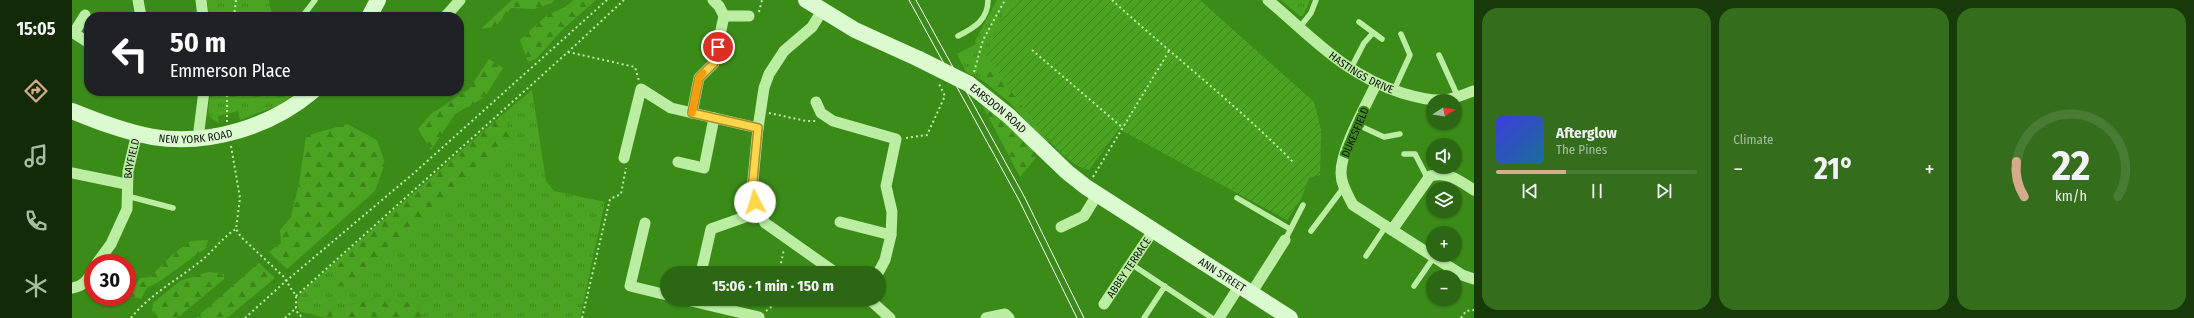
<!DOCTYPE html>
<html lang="en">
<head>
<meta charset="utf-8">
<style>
  body { margin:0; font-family:"Fira Sans Condensed",sans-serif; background:#346e1c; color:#f1f3f6; height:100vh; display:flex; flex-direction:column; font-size:15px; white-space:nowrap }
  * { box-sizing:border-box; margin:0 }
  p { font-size:13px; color:#a6bea0 }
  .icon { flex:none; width:22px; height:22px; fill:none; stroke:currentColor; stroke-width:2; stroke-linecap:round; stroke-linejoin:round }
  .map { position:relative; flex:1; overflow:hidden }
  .sheet { display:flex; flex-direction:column; gap:8px; padding:8px; background:#18390a; width:720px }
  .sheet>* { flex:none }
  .banner { position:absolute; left:12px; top:12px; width:380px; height:84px; border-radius:16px; box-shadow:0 1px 3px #0004; background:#202124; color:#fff; overflow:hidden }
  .needle { width:26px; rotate:78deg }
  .buttons { position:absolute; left:1354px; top:94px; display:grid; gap:8px }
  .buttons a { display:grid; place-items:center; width:36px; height:36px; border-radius:50%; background:#2c6813; box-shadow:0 1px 3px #0004; font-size:20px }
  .speed { position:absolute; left:12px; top:254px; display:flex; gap:8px; font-size:20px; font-weight:700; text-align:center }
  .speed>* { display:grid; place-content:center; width:52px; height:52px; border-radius:50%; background:#2c6813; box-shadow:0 1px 3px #0004; line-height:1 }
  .speed .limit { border:6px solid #d22; background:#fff; color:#111 }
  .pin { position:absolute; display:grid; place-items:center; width:34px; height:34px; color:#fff; margin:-17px; border:2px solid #fff; border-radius:50%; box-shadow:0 1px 4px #0007 }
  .me { position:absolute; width:44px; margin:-22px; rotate:355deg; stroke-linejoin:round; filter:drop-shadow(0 0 3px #0008) }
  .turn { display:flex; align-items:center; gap:14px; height:84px; padding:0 20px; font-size:18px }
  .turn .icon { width:52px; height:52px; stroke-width:2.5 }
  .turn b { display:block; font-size:28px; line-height:34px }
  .big { font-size:30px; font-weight:700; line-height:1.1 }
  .sheet .tile { flex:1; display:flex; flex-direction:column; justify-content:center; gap:6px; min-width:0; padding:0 14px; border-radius:16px; background:#346e1c }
  .sheet .dial { align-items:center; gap:0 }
  .dial svg { height:104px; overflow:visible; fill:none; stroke:#487b33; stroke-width:7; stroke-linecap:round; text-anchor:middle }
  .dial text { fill:#f1f3f6; stroke:none }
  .song { display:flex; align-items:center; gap:12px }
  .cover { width:48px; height:48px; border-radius:6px; background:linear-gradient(135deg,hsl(240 70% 55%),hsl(200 70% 35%)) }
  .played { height:4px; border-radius:2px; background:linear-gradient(90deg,#d6ab8b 35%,#487b33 35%) }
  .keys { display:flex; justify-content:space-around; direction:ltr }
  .heat { display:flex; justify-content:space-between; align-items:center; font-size:22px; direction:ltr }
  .sheet .tiles { flex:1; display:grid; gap:8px; grid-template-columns:repeat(3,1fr) }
  .trip { position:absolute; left:588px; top:266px; width:226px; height:40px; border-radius:20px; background:#2c6813; box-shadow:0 1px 3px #0004; font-weight:700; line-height:40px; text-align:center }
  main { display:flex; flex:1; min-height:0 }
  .tabs { display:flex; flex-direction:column; width:72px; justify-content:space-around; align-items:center; background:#122a08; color:#a6bea0 }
  .tabs .icon { width:28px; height:28px }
  .tabs .active { color:#d6ab8b }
  .tabs b { font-size:18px; color:#f1f3f6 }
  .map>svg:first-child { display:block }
  .grass { fill:url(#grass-tufts) }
  .forest { fill:url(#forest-firs) }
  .garden { fill:url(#garden-furrows) }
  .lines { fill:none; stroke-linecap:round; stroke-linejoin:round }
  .path { stroke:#bbeea3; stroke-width:2; stroke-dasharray:2 3; stroke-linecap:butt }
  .lane { stroke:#bbeea3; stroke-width:5.5 }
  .street { stroke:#bbeea3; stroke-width:11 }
  .secondary { stroke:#dcfad0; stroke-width:16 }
  .tram { stroke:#fff; stroke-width:1 }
  .secondary-bridge { stroke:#dcfad0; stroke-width:16 }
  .route-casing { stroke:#a68a30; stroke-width:10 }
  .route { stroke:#ffd54a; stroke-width:7 }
  .slow { stroke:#f59e0b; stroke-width:7 }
  .labels { text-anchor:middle; stroke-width:4; stroke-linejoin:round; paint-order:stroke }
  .street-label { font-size:11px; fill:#111; stroke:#3b8b19 }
</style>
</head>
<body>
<main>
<nav class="tabs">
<b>15:05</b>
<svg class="icon active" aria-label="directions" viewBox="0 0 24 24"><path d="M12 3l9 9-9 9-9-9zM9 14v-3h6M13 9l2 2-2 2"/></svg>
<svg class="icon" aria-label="music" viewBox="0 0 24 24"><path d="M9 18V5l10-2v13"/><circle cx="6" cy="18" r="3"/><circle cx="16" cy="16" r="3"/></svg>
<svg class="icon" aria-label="phone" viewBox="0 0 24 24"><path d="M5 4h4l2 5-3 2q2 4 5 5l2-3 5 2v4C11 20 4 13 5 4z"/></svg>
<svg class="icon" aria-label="climate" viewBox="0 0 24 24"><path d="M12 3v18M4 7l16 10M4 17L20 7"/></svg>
</nav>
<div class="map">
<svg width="1402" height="318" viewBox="0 0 1402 318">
  <defs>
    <pattern id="grass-tufts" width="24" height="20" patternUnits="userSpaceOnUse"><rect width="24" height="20" fill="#4ba421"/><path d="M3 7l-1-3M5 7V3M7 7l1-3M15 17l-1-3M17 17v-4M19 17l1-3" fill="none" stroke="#3d841b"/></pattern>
    <pattern id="forest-firs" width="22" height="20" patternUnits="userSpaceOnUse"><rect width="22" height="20" fill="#4ba421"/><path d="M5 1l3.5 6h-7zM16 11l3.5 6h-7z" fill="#3d841b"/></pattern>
    <pattern id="garden-furrows" width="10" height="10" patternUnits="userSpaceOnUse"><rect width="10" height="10" fill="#4ba421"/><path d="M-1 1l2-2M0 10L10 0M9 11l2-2" fill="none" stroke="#3d841b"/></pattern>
  </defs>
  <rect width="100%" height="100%" fill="#3b8b19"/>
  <path class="grass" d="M135,0H197L200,17H137Z
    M925,0H940C924,24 915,52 910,80L894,72L885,54L904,44L903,41Z
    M1209,0H1238L1231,16H1228Z
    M460,90L474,181L482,191L533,202L508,318H351L346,304L303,299L240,314L228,312L225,302L229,293L258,267L265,286L442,145L431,114Z
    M138,91H226L207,105L168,120L166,111L146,116L147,123L136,116Z"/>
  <path class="forest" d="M440,0H482L480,3L462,9L439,8L423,27L409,29Z
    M502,0H524L490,30L464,59L456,62L448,40L475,15L493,7Z
    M914,55L977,142H973L938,103L910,80Z
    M417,59L431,68L413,97L383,114L359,150L346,129L359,114L397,89Z
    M908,101L948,136L966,155L948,177Z
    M431,114L442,145L277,284L265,286L258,267Z
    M275,124L305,140L313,163L303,191L215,269L197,252L209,243L208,230L219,217L228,178L234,136Z
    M136,240L134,248L88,281L75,288L69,299L56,296L68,278L78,277L102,253L119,241Z
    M187,263L203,278L155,318H124Z
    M136,272L152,274V279L105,318H87L80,311L81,303L108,281Z
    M303,299L346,304L351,318H253L240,314Z"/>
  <path class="garden" d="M940,0H1128L1242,102L1249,130L1248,175L1237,178L1229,199L1215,220L1047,129L1017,170C983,164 935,83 914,55L932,12Z"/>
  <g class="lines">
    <path class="path" d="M1040,0C1100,55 1165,105 1222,163
      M687,12L690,0
      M162,17L164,0
      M960,50L1051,128
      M496,52L563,67L567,81
      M902,72L911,40L933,0
      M697,113L734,121H744
      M155,122V91
      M834,138L855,135L873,96L866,82
      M159,146L168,198L164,229L169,237L211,276L224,296V308L226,314L232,318
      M1021,177L1097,51
      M707,273L712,249
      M224,296L496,52L552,0
      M694,311L699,307L701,299
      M59,318C78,294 107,279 130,260C142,250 151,237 164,229
      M173,318L214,281L342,173L535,0
      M213,318L224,308
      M510,318L538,199L549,194L554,168
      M1389,318L1394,311L1402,310"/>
    <path class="lane" d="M230,17L243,0
      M1287,22L1310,39
      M1228,27L1239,13L1244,0
      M886,36C902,28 916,20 916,0
      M1367,55L1386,97
      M1278,70L1292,43L1301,33
      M1322,90L1338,55L1329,34
      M1286,125L1312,137L1328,134
      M1332,154H1343L1356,179
      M55,196L101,208
      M1165,198L1218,229
      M1239,231L1272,187
      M1213,240L1231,205
      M1294,256L1314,226
      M1059,264L1140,318
      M1342,286L1362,257
      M1072,318L1093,286"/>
    <g class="street">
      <path d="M66,0L69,17"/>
      <path d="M129,0L131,17"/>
      <path id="s1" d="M1196,0C1241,38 1272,74 1330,93C1343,97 1357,101 1372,100C1382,99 1391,95 1401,91"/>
      <path d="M750,11L740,27L712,51L697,74L692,88L686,128L680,190L683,202L693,223L764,273"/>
      <path d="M652,16H677"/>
      <path d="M373,17L388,0"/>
      <path d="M0,32L17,43"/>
      <path d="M2,33L13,15"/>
      <path d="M1304,84C1293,108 1269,148 1269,173C1269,185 1276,195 1281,205L1390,275L1402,279"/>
      <path d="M744,102L749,113L761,121L824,139L814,186L820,212L819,235L813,260L806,273"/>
      <path d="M620,113L627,78L642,63L652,16L647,6L641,0"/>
      <path d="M126,138L132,91"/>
      <path d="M552,158L569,89L599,108L686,128"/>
      <path d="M606,162L632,168L642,118"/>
      <path d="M0,173L54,184"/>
      <path d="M768,222L819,235"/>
      <path d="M573,223L558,286L595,295"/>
      <path d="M989,227L1012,216L1025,195"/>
      <path d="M1320,230L1358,176C1376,171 1388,181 1402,190"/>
      <path id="s2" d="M25,263L39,244L55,209L56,171L65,133"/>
      <path d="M629,273L639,229L687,212"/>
      <path d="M0,288C12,286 16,280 21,270"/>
      <path d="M1180,292L1213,240"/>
      <path d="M611,299L687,317"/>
      <path d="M797,299L818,318"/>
      <path id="s3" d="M1032,304L1081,231"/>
      <path d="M914,318L933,314L937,318"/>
      <path d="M1147,318L1168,285"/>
    </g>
    <g class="secondary">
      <path d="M734,0L783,30L847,59"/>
      <path d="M297,17L306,0"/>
      <path id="s4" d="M897,84L937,116L995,172L1014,187L1218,318"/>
      <path id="s5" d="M0,111C27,122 53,132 81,137C136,146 199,127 241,91"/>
    </g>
    <path class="tram" d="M837,0L947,200L1005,318
      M844,0L953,198L1012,318"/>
    <path class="secondary-bridge" d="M847,59L897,84"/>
  </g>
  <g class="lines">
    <g class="route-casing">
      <path id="route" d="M646,47L642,63L627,78L620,113L686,128L680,190L683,202"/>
    </g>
    <use href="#route" class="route"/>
    <path class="slow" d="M620,113L627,78L631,73"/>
  </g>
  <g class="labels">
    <g class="street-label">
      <text dy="4" stroke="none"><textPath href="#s1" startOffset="119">HASTINGS DRIVE</textPath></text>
      <text dy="4" stroke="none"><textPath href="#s4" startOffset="38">EARSDON ROAD</textPath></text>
      <text transform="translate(1283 132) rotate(-67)" y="4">DUKESFIELD</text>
      <text dy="4" stroke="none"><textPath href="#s5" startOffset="128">NEW YORK ROAD</textPath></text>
      <text dy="4" stroke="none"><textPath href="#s2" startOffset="113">BAYFIELD</textPath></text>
      <text dy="4" stroke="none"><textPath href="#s3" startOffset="44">ABBEY TERRACE</textPath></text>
      <text dy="4" stroke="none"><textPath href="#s4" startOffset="318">ANN STREET</textPath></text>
    </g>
  </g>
</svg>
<div class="buttons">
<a><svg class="needle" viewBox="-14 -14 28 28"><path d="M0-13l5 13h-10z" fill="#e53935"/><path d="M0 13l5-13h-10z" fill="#a6bea0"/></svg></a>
<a><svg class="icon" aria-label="sound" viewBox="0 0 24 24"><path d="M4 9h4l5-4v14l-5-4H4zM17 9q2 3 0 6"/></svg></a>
<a><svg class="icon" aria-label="layers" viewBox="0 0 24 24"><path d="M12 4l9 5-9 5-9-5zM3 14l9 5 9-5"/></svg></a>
<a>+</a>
<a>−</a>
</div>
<div class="speed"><div class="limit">30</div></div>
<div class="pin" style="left:646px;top:47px;background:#d93025"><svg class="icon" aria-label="arrive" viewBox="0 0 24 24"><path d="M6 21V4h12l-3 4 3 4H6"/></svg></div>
<svg class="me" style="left:683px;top:202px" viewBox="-20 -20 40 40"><circle r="19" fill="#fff"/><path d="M0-13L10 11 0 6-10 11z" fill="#ffd54a"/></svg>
<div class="trip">15:06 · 1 min · 150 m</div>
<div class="banner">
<div class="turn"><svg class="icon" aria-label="left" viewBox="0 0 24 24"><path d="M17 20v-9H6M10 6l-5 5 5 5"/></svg><div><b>50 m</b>Emmerson Place</div></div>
</div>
</div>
<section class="sheet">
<div class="tiles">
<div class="tile">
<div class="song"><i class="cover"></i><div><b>Afterglow</b><p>The Pines</p></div></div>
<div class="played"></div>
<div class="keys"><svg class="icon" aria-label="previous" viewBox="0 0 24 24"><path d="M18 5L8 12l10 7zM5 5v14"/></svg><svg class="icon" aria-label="pause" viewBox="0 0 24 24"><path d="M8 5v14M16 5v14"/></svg><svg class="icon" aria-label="next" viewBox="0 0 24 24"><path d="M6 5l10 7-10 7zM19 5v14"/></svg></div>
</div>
<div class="tile"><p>Climate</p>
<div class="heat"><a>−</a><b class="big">21°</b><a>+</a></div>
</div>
<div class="tile dial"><svg viewBox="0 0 100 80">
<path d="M14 69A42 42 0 1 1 86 69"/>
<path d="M14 69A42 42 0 0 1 8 42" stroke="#d6ab8b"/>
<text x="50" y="56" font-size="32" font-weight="700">22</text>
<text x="50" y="72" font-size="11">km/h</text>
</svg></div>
</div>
</section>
</main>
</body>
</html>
